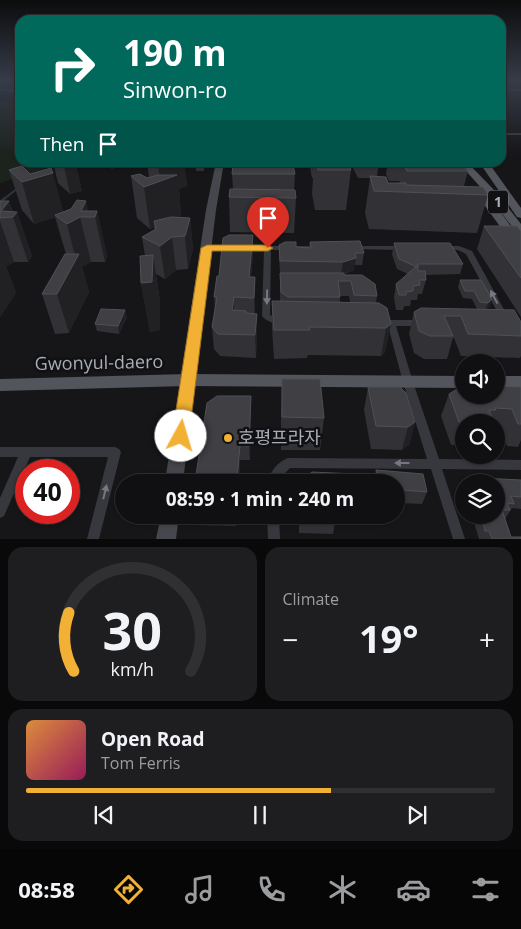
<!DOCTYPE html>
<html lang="en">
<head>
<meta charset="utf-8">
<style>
  body { margin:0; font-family:"Open Sans","Noto Sans KR",sans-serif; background:#1e1e20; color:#f1f3f6; height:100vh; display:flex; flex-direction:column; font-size:19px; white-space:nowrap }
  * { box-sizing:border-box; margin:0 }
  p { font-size:16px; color:#9c9d9f }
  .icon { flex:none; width:28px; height:28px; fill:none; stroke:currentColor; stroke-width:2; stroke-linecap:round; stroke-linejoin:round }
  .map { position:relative; height:539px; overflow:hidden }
  .drawer { display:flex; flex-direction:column; gap:8px; padding:8px; background:#09090a; flex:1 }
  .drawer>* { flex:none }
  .hud { position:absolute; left:15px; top:15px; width:491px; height:152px; border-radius:15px; box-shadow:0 1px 4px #0004,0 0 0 1px #303032; background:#00695c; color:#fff; overflow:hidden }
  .fabs { position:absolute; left:455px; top:354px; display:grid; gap:10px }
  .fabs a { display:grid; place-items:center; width:50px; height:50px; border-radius:50%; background:#101012; box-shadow:0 1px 4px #0004,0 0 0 1px #303032; font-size:25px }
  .speed { position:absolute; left:15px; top:459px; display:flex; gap:10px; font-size:25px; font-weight:700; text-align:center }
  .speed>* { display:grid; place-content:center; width:65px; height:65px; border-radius:50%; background:#101012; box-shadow:0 1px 4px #0004,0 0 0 1px #303032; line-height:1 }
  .speed .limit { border:8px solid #d22; background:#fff; color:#111 }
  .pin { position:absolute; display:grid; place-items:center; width:42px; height:42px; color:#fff; margin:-51px -21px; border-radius:50% 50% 50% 0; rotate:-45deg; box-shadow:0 0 5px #0007 }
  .pin .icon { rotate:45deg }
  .me { position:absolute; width:55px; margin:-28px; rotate:6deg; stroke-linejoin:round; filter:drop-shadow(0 0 4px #0008) }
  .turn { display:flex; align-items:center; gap:18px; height:105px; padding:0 25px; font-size:22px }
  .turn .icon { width:65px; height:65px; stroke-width:2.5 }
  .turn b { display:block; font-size:35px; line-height:42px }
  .then { display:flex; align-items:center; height:48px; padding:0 25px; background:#0003; gap:10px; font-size:19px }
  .big { font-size:38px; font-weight:700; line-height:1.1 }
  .drawer .tile { flex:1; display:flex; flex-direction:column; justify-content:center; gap:8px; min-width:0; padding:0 18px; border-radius:15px; background:#1e1e20 }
  .drawer .dial { align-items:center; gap:0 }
  .dial svg { height:130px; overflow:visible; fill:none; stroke:#303032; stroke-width:7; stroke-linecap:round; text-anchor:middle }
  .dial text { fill:#f1f3f6; stroke:none }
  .song { display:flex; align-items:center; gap:15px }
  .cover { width:60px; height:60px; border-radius:8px; background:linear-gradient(135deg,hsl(30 70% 55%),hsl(330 70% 35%)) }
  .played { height:5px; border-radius:2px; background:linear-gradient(90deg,#f2b134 65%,#303032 65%) }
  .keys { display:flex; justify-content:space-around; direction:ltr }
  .heat { display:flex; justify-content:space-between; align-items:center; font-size:28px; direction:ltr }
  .drawer .tiles { flex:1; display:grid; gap:8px; grid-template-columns:1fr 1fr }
  .tile:last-child { grid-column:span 2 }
  .trip { position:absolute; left:115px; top:474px; width:290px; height:50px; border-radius:25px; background:#101012; box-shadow:0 1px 4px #0004,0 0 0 1px #303032; font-weight:700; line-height:50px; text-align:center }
  .tab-bar { display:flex; height:80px; justify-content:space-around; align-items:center; background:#060607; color:#9c9d9f }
  .tab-bar .icon { width:35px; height:35px }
  .tab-bar .on { color:#f2b134 }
  .tab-bar b { font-size:22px; color:#f1f3f6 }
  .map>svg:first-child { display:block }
  .green { fill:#1c231d }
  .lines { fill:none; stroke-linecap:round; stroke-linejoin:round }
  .stream-far1 { stroke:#2c353c; stroke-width:2 }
  .stream { stroke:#2c353c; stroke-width:2.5 }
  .street { fill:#37383d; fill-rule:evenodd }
  .secondary { fill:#45474d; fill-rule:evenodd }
  .primary { fill:#53555c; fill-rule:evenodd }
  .wall { fill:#323236; fill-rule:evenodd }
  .shaded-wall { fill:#212124 }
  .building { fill:#3f3f44; stroke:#4f5156 }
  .oneway { fill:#757881 }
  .route { fill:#f2b134; stroke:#9d7322 }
  .poi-dot { fill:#f2b134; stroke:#111113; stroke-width:2 }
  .labels { text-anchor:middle; stroke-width:5; stroke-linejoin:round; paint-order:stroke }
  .shield { fill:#111113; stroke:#7b7e86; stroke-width:1 }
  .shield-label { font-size:14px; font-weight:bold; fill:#a8adb8 }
  .near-street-label { font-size:18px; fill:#a8adb8; stroke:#111113 }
  .near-poi-label { font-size:18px; fill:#a8adb8; stroke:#111113; text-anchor:start }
</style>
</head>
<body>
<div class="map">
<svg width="521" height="539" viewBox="0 0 521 539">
  <rect width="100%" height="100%" fill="#161618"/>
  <path class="green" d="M0,100L20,106V162L60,163L0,183Z"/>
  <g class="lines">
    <path class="stream-far1" d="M4,199L18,188"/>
    <path class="stream" d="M0,202L5,198"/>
    <path class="street" d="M0,88L20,91V93L0,90Z
      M501,88L521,89V91L501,90Z
      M501,133H521V135H501Z
      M207,246H230L234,248L230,250L205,249L203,248Z
      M244,246H317L321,248L317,250H271L270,315L285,320L286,322L285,324C278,326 267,322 262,316L264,250L242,249L240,248Z
      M354,246H402L406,248L402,250L352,249L350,248Z
      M444,246H459L472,251L507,315L505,321H499L498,319L499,315L466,254L458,250L442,249L440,248Z
      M381,320H420L423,321L424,323L423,325L420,326H396L413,382L439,459L521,460V470L442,469L465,539H453L431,469L290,468L281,477L279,482H267C271,471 277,462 288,458L427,459L403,382L388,326L378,325L377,323L378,321Z
      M0,447H115L119,449L121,452L99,539H87L108,457H30L4,516L0,518V498L18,457H0Z
      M267,515H279L280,539H268Z"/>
    <path class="secondary" d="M216,162H224L216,210L183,482H165L206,210Z
      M161,515H179L176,539H156Z"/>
    <path class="primary" d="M458,162H467L495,191L521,224V234L517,233L487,194L521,240V252L517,250L475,192L477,190H483Z
      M479,162H488L521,208V218L517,217Z
      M187,374L464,376V388L187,386L0,391V379Z
      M496,376H521V388H496Z"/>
  </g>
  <path class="wall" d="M53,162H75L82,191L70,194L58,183Z
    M105,162H121V166L112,169Z
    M147,162H184L187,186L179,189L181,216L179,217L190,218L193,249L188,269L176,270L165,279L156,274L160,302V330L150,332L141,283L145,256L142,237L155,230L154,227L150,229L137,218L131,176L149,177Z
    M195,162H205L204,171H196Z
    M234,162H285V165L295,174L294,190L296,198L294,233L230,232L229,197L233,189L232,174Z
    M309,162H348L351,170L346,210H315L312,194L313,178H312Z
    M350,162H379L377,176L388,183H399L400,181H389L386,174L388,162H451V164L468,171L464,186L488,195L477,233L369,229L365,213L370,178H358Z
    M9,170L63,212L97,211L107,256L105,262H91L82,267L89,292L69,333L55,334L42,294L66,254L55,217L34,224L22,210Z
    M0,201H9L13,212H17L32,256L28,262H14L6,266L16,293L0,317Z
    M484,226L521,231V317L477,249Z
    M310,242L364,253L362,265H354V270L344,274V275L377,296L376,303L391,324L385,352L381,356L308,355L307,358L274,359L272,328V301H280V273L279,257V245L309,248ZM340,296H349L350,302H340Z
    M394,243L463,264L460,274L425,275L426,280L422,294H418L417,300H411L410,306H404L403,310H396L394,298L396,284L408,274L397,269L392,254Z
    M253,255L251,277H255V314H257V335L256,358L220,356L214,349L212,327L215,311L214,297L219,276Z
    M460,280H481L490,307L486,309L521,322V356L520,358L461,356L454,338H453L447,359H424L414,353L409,334L414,312L477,309L472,299L463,298L458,287Z
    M127,317L119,334L97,331L95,324Z
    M282,379L324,418L320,450H281V411Z
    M368,387L415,422L409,445L402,450L371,449L364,410Z
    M521,387V440L518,447L507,446L502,432L496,431V422H464V445H451L441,416L449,394L464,395Z
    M251,396L250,460H240L239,482H195Z
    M376,470L427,492L422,504L401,503L400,508L396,507V482L375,475Z
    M521,480V509L512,508L505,519L511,537L521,539H479L472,515H496Z
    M191,515H237L236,526L193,525Z
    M299,515H335V522L333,534L299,533Z"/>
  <path class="shaded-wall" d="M63,162H75L82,191L70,194Z
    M111,162H121V166L112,169Z
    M158,162H184L187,186L179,189L181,216L155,227L154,221V227L150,229L144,187L160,181Z
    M53,173L64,214L55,215V217L34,224L22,182Z
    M9,201L14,216L17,212L32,256L28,262L13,217L1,211Z
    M86,201L90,217L81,211Z
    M97,211L107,256L105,262L95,217Z
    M80,217L91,262L82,267L89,292L69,333L57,294L76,260L67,224Z
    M190,218L193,249L188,269L185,236Z
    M0,221L14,262L6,266L16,293L0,317Z
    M253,235V255L249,298V277Z
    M172,237L176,270L165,279L160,246Z
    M153,255L160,302V330L150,332L141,283Z
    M356,258L354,270L341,274L343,262Z
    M255,277V298L254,319V298Z
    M234,297V319L232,310Z
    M492,299L490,307L485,310L488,303Z
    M125,310L127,317L119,334L118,326Z
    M257,314V335L256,358L255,335Z
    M391,324L385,352L381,356L386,328Z
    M251,396V411L250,460L249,446Z
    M415,422L409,445L402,450L408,427Z
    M240,445V460L239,482H237Z"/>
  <path class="building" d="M316,162H348L351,170H318Z
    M403,164H462L468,171H407Z
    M233,165H293L295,174H232Z
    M22,166L30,174L51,168L53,173L22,182L9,170Z
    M140,174L147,178L158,175H177L144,187L131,176Z
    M370,176L386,177L388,183H406V185L483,187L488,195L374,191Z
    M230,189L295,190L296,198L229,197Z
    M77,200L86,201L81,211H97L95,217H80L67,224L55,215L71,209Z
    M0,201H9L1,211L17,212L13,217L0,218Z
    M171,217L190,218L185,236L172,237L160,246L142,237L156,229L154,221Z
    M484,226H517L521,231V278Z
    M229,235H253L249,277H255L254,298L234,297L232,310L246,311V313L257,314L255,335L218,334L212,327L217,297H214L217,276H219L223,238Z
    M360,241L364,253H355L356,258L343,262L280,261L279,245L285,242H296V247L311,248L310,242Z
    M394,243H450L463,264H418L417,267L399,259Z
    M65,254H79L57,294H42Z
    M153,255L152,282L141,283L140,256Z
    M418,265V271H425L426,280H419L420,285L413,286V291L406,292V295H399L396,284Z
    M280,273H344V275H362L375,284L377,296L354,295L351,281H338L340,297H288L281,292Z
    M460,280H481L492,299L488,303L480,302L474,291H465Z
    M272,301L379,303L387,308L391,324L386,328L309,327L310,330H274Z
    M421,308L514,310L521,322V336L468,334L461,316H444L453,336H430L419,331L414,312Z
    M101,309L125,310L118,326L95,324Z
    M282,379H320L324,418L282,417Z
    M496,386L521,387V424H518L512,409L495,408L496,410H489L494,422H459L449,394L459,388H464V395H496Z
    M368,387H400L406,393L415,422L408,427L376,426Z
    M217,396H251L249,446L240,445L237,482H195L207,403Z
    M376,470L423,474L427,492L403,490L404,495L396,494V482H299L312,472L377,475Z
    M481,478L521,480V497L511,496L514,504L507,503L510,510H502L511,537H521V539H492L489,531H485L481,515H496V482H476Z
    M300,515H335V522L300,520Z"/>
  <defs><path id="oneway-solid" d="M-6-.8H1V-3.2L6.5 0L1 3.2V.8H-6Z" transform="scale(1.25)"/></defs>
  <g class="oneway">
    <use href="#oneway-solid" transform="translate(267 297) rotate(91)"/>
    <use href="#oneway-solid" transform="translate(494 297) rotate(-118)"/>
    <use href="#oneway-solid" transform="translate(402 463) rotate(-180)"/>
    <use href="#oneway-solid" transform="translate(105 492) rotate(-76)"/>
  </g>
  <linearGradient id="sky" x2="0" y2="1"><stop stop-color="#0c0c0d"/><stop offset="0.52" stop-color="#363c48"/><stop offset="1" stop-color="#363c48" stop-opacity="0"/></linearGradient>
  <rect width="521" height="155" fill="url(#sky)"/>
  <path class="route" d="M207,245H268L273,248L268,251H212L189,436L186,440L181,443L175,440L172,436L201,248Z"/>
  <circle class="poi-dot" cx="228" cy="438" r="5"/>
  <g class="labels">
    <rect class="shield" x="488" y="190.5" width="20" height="23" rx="4"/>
    <g class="shield-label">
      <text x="498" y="207">1</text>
    </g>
    <g class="near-street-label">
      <text transform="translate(99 363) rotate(-1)" y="6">Gwonyul-daero</text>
    </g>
    <g class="near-poi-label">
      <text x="238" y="444">호평프라자</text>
    </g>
  </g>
</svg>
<div class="fabs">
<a><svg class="icon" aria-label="sound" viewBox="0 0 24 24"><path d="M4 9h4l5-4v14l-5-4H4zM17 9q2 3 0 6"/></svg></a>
<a><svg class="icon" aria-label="search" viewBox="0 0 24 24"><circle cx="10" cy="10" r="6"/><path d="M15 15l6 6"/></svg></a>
<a><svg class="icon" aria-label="layers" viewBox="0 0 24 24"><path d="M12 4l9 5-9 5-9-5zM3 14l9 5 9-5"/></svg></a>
</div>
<div class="speed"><div class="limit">40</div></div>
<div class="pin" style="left:268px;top:248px;background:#d93025"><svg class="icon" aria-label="arrive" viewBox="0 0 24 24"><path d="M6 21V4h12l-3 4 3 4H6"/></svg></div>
<svg class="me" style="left:181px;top:436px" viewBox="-20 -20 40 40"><circle r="19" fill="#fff"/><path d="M0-13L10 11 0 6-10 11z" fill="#f2b134"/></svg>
<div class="trip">08:59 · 1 min · 240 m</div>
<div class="hud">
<div class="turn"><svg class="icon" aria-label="right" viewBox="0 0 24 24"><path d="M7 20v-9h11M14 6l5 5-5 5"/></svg><div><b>190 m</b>Sinwon-ro</div></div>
<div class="then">Then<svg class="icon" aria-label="arrive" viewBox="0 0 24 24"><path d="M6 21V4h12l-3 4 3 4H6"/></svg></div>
</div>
</div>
<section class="drawer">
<div class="tiles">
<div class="tile dial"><svg viewBox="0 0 100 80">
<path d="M14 69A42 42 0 1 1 86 69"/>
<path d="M14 69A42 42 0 0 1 11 33" stroke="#f2b134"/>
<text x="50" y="56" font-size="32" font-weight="700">30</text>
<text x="50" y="72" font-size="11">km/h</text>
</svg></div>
<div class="tile"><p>Climate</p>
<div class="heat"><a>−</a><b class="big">19°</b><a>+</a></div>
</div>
<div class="tile">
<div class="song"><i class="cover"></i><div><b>Open Road</b><p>Tom Ferris</p></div></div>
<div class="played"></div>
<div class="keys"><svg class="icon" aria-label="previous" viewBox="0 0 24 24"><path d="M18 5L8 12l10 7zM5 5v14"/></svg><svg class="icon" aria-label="pause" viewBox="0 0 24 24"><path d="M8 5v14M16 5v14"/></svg><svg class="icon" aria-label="next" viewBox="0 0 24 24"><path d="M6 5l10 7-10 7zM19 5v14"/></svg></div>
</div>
</div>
</section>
<nav class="tab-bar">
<b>08:58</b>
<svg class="icon on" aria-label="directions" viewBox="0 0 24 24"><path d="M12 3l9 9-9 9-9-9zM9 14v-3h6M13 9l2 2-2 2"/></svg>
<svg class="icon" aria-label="music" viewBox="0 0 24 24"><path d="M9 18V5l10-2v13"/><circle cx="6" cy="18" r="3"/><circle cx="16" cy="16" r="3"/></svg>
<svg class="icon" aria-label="phone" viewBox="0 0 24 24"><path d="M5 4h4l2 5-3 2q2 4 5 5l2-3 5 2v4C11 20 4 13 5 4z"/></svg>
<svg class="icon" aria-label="climate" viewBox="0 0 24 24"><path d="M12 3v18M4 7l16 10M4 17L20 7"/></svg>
<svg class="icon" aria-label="car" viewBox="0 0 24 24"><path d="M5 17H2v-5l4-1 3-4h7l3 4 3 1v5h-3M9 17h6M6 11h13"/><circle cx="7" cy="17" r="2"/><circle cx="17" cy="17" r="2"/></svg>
<svg class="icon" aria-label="filters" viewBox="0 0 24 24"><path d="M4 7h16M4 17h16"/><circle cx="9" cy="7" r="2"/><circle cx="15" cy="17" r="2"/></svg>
</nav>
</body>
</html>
